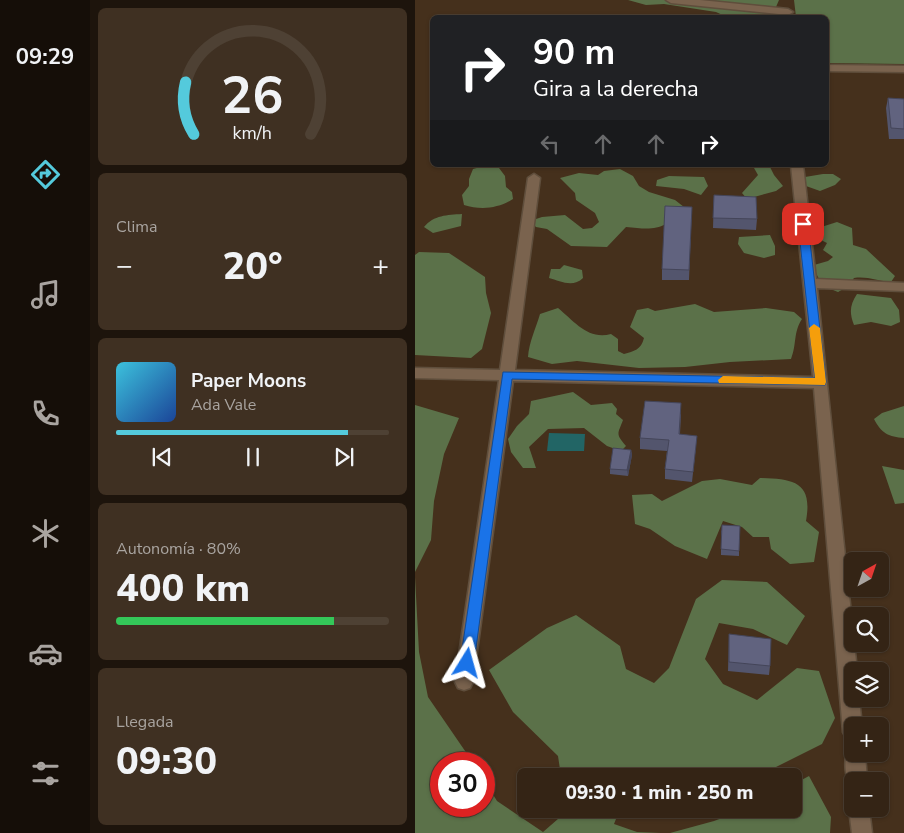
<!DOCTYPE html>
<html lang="es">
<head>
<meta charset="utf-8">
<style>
  body { margin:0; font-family:"Nunito Sans",sans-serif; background:#3f3022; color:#f1f3f6; height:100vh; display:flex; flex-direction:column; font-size:19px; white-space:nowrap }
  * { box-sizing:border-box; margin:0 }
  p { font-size:16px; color:#a9a4a0 }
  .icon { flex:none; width:28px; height:28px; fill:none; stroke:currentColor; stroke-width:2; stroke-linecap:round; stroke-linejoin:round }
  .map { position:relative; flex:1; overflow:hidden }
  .drawer { display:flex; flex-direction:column; gap:8px; padding:8px; background:#1d140c; width:325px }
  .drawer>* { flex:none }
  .guide { position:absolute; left:15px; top:15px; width:399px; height:152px; border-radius:8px; box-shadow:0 1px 4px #0004,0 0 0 1px #4e4134; background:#202124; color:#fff; overflow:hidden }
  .needle { width:32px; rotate:40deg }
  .tools { position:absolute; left:429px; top:552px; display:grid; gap:10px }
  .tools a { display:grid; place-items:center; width:45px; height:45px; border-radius:8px; background:#342415; box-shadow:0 1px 4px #0004,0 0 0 1px #4e4134; font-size:25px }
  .speed { position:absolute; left:15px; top:752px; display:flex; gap:10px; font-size:25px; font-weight:700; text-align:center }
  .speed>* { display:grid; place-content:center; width:65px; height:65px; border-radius:50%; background:#342415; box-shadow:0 1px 4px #0004,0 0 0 1px #4e4134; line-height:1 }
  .speed .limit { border:8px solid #d22; background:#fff; color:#111 }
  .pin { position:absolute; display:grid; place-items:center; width:42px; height:42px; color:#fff; margin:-21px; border-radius:10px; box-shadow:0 2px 8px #0006 }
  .me { position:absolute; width:55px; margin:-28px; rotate:8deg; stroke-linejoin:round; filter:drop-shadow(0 0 4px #0008) }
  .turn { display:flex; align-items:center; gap:18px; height:105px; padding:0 20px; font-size:22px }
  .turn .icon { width:65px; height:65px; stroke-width:2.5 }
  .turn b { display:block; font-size:35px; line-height:42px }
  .lanes { display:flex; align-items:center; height:48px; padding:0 20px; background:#0003; justify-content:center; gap:25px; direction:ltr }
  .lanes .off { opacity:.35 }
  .big { font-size:38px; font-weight:800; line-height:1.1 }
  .drawer .card { flex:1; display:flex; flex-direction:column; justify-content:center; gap:8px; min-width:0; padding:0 18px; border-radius:8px; background:#3f3022 }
  .drawer .dial { align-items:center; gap:0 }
  .dial svg { height:130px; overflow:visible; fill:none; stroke:#4e4134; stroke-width:7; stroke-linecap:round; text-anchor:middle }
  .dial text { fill:#f1f3f6; stroke:none }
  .song { display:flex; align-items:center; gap:15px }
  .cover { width:60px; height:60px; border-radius:8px; background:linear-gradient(135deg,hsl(190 70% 55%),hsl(220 70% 35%)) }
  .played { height:5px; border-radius:2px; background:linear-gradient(90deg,#54cadc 85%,#4e4134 85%) }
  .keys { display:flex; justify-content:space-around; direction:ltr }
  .heat { display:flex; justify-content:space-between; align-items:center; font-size:28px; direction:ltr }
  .charge { height:8px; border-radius:4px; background:linear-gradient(90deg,#34c759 80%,#4e4134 0) }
  .trip { position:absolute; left:102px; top:768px; width:285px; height:50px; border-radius:8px; background:#342415; box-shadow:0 1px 4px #0004,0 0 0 1px #4e4134; font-weight:800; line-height:50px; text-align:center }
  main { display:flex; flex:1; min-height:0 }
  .tab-bar { display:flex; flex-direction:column; width:90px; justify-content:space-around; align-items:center; background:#150e08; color:#a9a4a0 }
  .tab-bar .icon { width:35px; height:35px }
  .tab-bar .on { color:#54cadc }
  .tab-bar b { font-size:22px; color:#f1f3f6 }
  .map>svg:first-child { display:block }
  .forest { fill:#5b7149 }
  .water { fill:#226565 }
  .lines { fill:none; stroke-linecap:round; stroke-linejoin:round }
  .street-casing { stroke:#5f4e3c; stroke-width:3 }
  .street { fill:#7a634e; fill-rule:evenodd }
  .wall { fill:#53556d }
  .shaded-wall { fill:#444559 }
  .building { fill:#61637f; stroke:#444559 }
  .route { fill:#1a73e8; stroke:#114b97 }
  .slow { fill:#f59e0b }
</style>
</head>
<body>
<main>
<nav class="tab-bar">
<b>09:29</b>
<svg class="icon on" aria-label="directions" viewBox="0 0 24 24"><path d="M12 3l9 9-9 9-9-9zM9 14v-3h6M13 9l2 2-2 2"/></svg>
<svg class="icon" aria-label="music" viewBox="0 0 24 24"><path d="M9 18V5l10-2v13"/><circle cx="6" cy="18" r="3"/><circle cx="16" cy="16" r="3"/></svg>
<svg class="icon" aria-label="phone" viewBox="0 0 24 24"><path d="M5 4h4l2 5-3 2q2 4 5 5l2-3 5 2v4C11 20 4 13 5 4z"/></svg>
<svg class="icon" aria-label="climate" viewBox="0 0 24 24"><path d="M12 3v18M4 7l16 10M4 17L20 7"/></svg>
<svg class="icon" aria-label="car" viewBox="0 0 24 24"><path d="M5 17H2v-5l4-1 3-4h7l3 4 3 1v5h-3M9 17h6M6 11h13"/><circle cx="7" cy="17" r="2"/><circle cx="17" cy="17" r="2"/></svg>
<svg class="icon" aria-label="filters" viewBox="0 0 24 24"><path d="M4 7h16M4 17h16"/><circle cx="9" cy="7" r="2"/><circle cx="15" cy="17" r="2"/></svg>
</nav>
<section class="drawer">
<div class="card dial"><svg viewBox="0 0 100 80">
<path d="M14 69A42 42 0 1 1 86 69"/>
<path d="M14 69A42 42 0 0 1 9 37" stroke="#54cadc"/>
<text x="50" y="56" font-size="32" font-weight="700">26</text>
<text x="50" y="72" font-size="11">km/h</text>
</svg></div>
<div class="card"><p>Clima</p>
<div class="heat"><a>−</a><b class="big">20°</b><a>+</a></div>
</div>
<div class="card">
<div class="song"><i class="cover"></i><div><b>Paper Moons</b><p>Ada Vale</p></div></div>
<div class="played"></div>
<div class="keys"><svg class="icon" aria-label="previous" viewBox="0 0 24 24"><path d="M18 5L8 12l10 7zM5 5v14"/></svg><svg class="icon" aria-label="pause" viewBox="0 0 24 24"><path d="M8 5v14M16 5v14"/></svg><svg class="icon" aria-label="next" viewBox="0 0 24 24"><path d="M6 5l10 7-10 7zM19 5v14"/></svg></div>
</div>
<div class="card"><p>Autonomía · 80%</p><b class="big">400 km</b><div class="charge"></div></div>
<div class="card"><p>Llegada</p><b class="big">09:30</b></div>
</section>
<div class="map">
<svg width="489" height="833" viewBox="0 0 489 833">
  <rect width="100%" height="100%" fill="#45301c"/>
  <path class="forest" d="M213,0H364L358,14L312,17L301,12L249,4L231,5Z
    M379,0H489V64L411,63V18L381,17Z
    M334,165H358L355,167L359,175L368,186L361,191L332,199L327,193L343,175L339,168Z
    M69,166L84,168L90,176L91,187L97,192L98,199C83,209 65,210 49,205L47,195L54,186V179L58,169Z
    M205,169L218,176L224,186L234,192L260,200L269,207C250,231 239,230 211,227L192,247L156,246L132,229L121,227L115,221L127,217L150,215L168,229L177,228L184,222L180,213L161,200L160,193L145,178L164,173L183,175L189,171Z
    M408,174H418L426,179L420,185L405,191L391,186L390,177Z
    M254,176L289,177L293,186L286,195L269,189L241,186L242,180Z
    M47,214L46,226L18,233L9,227C19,215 32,215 47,214Z
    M422,222L437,228L438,245L451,249L480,276L476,282C463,281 452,276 439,278L432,287L423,292C409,287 401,279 399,265L413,261L418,257L408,250L412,243L406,240L400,229Z
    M355,235L360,246V255L349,258L329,253L323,244L324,237Z
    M4,252L34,253L70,277L71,293L76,313L67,349L56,358L0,355V255Z
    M149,265L167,270L168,278C158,288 145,281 134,278L136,269H145Z
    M442,294L476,298L484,310L485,322L476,326L456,322L439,325C434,312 435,305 442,294Z
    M280,304L299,312L351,308L379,312L387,319C378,333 382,344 376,359L315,362L270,367L224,368L162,361L137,364L113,357C114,342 121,328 125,314L143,308C160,322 173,340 196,334L203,339V351L209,354C219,351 226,350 229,338L215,327L222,310L233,308L240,311Z
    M158,392L176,405L197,403L202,409L201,414L208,420C203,434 200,433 211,446L206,451L192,446L169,428L133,429L114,447L121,468H108L96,452L93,439L102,426L114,414L116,401Z
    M0,405L44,418L29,454L19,501L16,540L0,572Z
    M489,406V438C474,437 466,433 459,419L467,413Z
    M467,466L489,470V503L480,504Z
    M345,478C379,479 398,482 391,521L404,532L399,562L375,564L356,549L354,537H338L327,527L308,521L292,559L260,546L235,529L220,524L217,495L237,494L247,501L287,481L305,479L337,485Z
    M0,577L4,652L13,697L59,764H26V806H69V780L82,801L128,832L151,812V809H205L199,824L222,832L246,833H0Z
    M307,580L352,582L390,616L372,645L338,629L304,623L290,659L308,684L342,700L382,668L404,671L420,718L407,744L343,776H332L299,767L260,774L256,776H146L143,756L98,712L74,670L132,628L161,615L205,646L211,669L239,683L254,668L281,599Z
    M394,776L416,817L415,833H255L299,821L331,809H379V784Z"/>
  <path class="water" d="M134,433L170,434L169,451H132Z"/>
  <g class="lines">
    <g class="street-casing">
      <path id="street" d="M251,0H285L373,9L378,12L373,15L256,3Z
        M411,65L489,66V72L411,71Z
        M376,165H388L401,279L489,283V291L402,288L442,671H438V699H444L447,726H438V741L431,738L428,732L399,388L98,381L58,682L55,688L49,690L43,688L40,682L84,380L0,378V368L85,370L113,178L119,174L125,178L100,370L398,377Z
        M438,746V754H450L452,781H438V789C429,781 429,758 433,747Z
        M437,802L438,809H454L457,833H437L434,809Z"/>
    </g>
    <use href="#street" class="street"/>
  </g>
  <path class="wall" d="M473,98L489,99V139H474L471,108Z
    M299,195L342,219L341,230L298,228Z
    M277,207L274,280H247V269Z
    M266,414L265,434L281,446L277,482L250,479V469L252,451L225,449V438Z
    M216,450L217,455L213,476L195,474V469Z
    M306,530L324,551V556L306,555Z
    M314,634L355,666L354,675L313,671Z
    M267,809H322V811L267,810Z"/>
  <path class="shaded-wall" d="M216,450L217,455L213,476L212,470Z"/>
  <path class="building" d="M473,98L489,99V129L476,128Z
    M299,195L341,197L342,219L298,218Z
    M250,206L277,207L274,270L247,269Z
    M230,401L266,403L264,434L282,436L278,472L250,469L254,440L225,438Z
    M198,448L216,450L212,470L195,469Z
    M307,525L325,526L324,551L306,549Z
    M314,634L356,639L355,666L314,662Z
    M267,770L323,772V776H267Z"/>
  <path class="route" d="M388,221L393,224L411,382L410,385L97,379L59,663L57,668L52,669L47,668L45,663L88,372L400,378L383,224Z"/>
  <path class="slow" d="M399,324L405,328L411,382L410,385L304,383L303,380L308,376L400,378L394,328Z"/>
</svg>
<div class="tools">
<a><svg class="needle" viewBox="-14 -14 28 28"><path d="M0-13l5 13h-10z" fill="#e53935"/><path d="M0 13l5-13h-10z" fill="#a9a4a0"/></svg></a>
<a><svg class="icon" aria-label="search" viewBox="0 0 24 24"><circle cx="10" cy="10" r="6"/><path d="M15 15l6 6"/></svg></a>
<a><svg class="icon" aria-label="layers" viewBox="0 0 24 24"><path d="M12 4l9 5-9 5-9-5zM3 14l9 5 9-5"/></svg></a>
<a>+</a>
<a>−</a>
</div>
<div class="speed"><div class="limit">30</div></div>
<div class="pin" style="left:388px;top:224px;background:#d93025"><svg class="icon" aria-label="arrive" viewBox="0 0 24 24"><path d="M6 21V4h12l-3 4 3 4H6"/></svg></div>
<svg class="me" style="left:52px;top:663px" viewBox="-20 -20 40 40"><path d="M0-17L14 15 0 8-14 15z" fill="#1a73e8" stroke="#fff" stroke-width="4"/></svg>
<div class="trip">09:30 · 1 min · 250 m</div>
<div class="guide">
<div class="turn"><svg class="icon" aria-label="right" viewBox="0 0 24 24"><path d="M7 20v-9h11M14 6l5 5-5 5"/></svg><div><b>90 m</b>Gira a la derecha</div></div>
<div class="lanes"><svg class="icon off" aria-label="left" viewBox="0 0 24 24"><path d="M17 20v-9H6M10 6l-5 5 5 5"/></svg><svg class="icon off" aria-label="ahead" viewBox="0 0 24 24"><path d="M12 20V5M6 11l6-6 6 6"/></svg><svg class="icon off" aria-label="ahead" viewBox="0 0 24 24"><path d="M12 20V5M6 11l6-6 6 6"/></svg><svg class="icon" aria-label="right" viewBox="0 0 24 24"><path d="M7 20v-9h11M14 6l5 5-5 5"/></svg></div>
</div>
</div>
</main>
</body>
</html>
